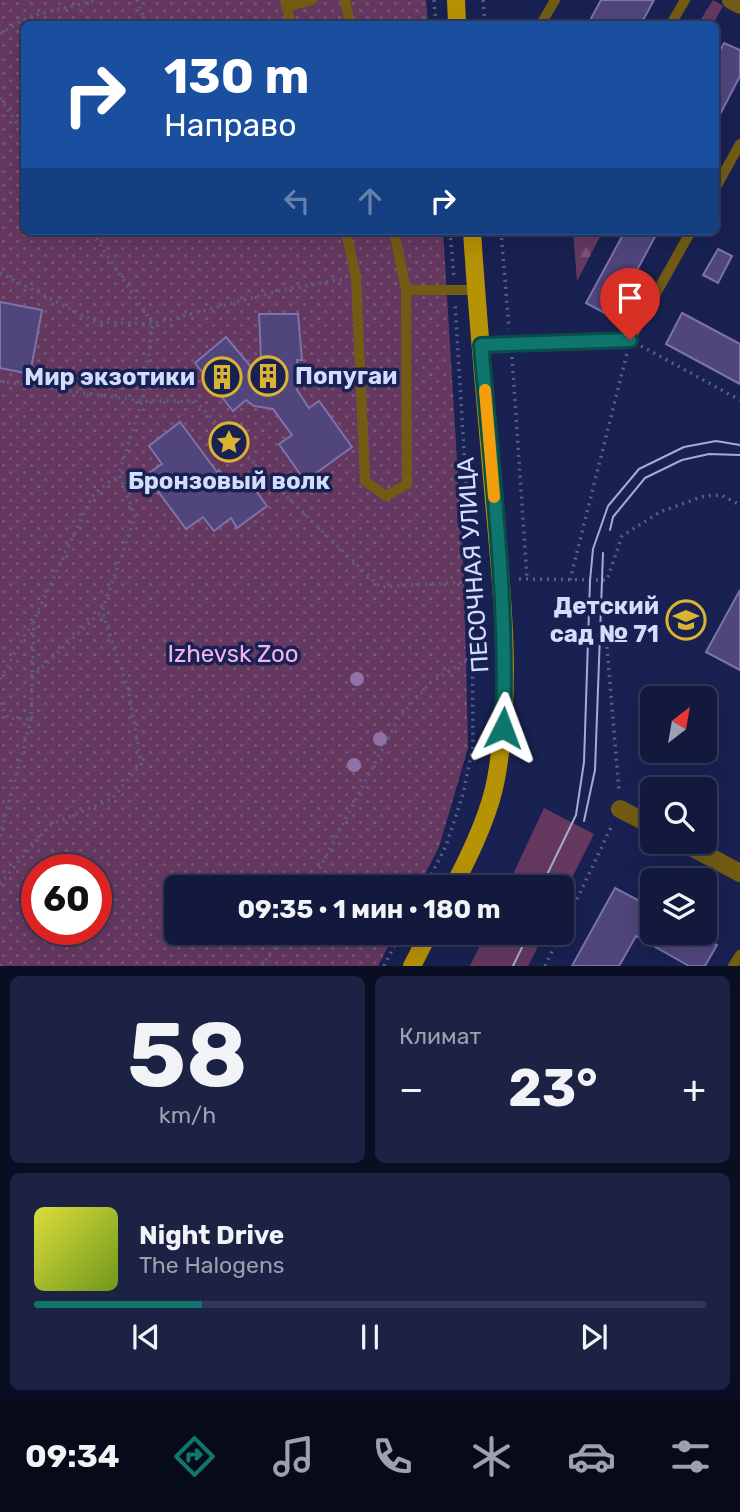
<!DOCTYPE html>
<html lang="ru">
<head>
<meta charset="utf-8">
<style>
  body { margin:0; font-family:Rubik,sans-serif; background:#1b2244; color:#f1f3f6; height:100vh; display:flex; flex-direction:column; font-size:26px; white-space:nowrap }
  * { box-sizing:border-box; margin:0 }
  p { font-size:23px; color:#9ca0b0 }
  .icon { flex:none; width:38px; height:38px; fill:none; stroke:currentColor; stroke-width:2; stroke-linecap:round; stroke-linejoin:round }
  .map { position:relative; height:966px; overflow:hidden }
  .details { display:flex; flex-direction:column; gap:10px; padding:10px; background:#0a0e22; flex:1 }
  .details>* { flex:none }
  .guide { position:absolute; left:21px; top:21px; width:698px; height:214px; border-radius:10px; box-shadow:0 7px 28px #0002,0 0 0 2px #313857; background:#1a4fa0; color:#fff; overflow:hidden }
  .needle { width:46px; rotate:31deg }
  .fabs { position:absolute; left:640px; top:686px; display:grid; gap:14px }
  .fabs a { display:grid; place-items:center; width:77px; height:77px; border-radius:10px; background:#12193d; box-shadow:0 7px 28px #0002,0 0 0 2px #313857; font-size:35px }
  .speed { position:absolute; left:21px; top:854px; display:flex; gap:14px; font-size:35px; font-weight:700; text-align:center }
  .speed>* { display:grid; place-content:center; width:91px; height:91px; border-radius:50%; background:#12193d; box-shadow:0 7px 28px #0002,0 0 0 2px #313857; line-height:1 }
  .speed .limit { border:10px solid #d22; background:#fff; color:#111 }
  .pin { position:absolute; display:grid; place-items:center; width:60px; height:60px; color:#fff; margin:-72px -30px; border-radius:50% 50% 50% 0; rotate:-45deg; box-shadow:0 0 7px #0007 }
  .pin .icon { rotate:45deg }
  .me { position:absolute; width:77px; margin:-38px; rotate:3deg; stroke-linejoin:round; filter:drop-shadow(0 0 5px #0008) }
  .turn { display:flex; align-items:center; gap:24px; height:147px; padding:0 28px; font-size:32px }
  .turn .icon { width:91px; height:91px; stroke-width:2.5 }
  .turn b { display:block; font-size:49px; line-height:60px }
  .lanes { display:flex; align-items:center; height:66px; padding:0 28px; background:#0003; justify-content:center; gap:35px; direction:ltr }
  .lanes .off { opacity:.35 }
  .big { font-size:52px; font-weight:700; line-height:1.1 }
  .details .widget { flex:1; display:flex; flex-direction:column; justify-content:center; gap:10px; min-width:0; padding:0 24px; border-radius:10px; background:#1b2244 }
  .details .dial { align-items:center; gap:0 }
  .dial b { font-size:91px; line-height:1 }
  .song { display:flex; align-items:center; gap:21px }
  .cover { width:84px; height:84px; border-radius:10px; background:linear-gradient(135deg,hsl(60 70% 55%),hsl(80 70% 35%)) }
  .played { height:7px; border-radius:4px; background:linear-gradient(90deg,#0f766e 25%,#313857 25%) }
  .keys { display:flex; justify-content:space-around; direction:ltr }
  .heat { display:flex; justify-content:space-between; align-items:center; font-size:38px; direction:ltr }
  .details .tiles { flex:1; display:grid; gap:10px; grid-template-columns:1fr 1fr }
  .widget:last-child { grid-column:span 2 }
  .trip { position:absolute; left:164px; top:875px; width:410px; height:70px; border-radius:10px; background:#12193d; box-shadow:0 7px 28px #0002,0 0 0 2px #313857; font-weight:700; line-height:70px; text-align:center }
  .tab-bar { display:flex; height:112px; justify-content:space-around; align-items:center; background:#070a18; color:#9ca0b0 }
  .tab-bar .icon { width:49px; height:49px }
  .tab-bar .active { color:#0f766e }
  .tab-bar b { font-size:32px; color:#f1f3f6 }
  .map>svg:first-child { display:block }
  .grass { fill:#653860 }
  .forest { fill:url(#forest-firs) }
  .park { fill:url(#park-dots); fill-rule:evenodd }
  .building { fill:#50467c; stroke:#7c72ac; stroke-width:2 }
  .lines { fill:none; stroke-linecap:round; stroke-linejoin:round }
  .path { stroke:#56608a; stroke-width:3.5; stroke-dasharray:2 5; stroke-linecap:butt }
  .service { stroke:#725c14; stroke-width:10 }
  .minor { stroke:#725c14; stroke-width:18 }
  .primary { stroke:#b69205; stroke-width:18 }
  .tram { stroke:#a2add0; stroke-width:2 }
  .tree { fill:#9172a6 }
  .route-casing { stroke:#0a4d48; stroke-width:18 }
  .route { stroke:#0f766e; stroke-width:12 }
  .slow { stroke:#f59e0b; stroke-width:12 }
  .labels { text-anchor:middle; stroke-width:7; stroke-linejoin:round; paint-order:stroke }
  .poi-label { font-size:24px; font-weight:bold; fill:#d2ddfc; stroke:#182151; text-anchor:end }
  .street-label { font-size:24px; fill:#d2ddfc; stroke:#182151 }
  .park-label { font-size:24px; fill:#f4b4eb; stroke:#182151 }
</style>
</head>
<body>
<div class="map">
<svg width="740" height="966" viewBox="0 0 740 966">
  <defs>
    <pattern id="forest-firs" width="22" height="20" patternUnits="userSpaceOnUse" patternTransform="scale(1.75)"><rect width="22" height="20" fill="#653860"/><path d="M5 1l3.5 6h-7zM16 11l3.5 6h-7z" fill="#7a5478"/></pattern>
    <pattern id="park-dots" width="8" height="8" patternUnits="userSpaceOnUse" patternTransform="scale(1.75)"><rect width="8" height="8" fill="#653860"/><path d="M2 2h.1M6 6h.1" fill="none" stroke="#7a5478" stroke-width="1.8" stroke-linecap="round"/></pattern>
  </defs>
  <rect width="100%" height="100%" fill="#182151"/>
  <path class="grass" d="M544,808L594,834L562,898V887H507Z
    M486,933H545L528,966H470Z"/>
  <path class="forest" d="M713,0L723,6L713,24H698Z
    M573,231H603L577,281Z"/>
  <path class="park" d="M0,0H426L428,24H24V231H443L464,574L468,748L439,847L418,887H177V933H395L378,966H0ZM37,870H96V929H37Z"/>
  <path class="building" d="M601,0H654L641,24H588Z
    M724,43L740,50V76L716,122V59Z
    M625,231H658L612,317L586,303Z
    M718,249L732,256L718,283L703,275Z
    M0,302L42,310L30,374L0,368Z
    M682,313L740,344V384L666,344Z
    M259,314H298L302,360H297L299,380L297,390L309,408L319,401L352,447L305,481L279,444L292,435L273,409L254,406L246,400L233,411L195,363L226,337L262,380Z
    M180,422L217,472L219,470L234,491L248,480L267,506L237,528L231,518L214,531L203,517L186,529L146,475L162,464L149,446Z
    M740,590V670L706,652Z
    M615,888L653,908V933H696L717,945L705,966H689L636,936L619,966H572Z"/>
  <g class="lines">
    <path class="path" d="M137,0L146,23L144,24
      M434,0L436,24
      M483,0L485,24
      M0,34L28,17L96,0
      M0,98L24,133
      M450,231L454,278
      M501,231L509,329
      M0,273L96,322L153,324L282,290L344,279
      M641,346L740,400
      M512,357L527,579
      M0,381L142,401H195L287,497L380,587L483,581
      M519,579L607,580L622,536L660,512L704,496L721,495L740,505
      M570,580L627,353
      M583,635H606L619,791
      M32,677L102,611
      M0,679L32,623
      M0,703L8,718L31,719
      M0,836L31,719L34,620L92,496L119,474
      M0,884L50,825L112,799L141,764L129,693L102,611L135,517L119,474L142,401L153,324L91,231
      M310,887L398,719L429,684L472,656
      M425,887L446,846L463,794L473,746L472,582L455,303
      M562,931L612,825
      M0,964V966
      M262,966L284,933
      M384,966L401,933
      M545,966L561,933"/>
    <path class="service" d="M285,0L291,24
      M345,0L350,24
      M286,7L312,0
      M541,24L555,0
      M671,24L685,0
      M716,187L740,144
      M346,231L356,277L365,481L386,496L407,484L406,290L394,231
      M406,290H476
      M481,345L630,340L691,231
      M733,966L740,955"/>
    <path class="minor" d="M731,0L740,5
      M620,809L653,826
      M682,842L740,873"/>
    <path class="primary" d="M456,0L457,24
      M453,887C469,857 490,812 496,779C512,691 503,600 495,513C487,419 478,325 472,231
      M412,966L429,933"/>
    <path class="tram" d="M610,530L613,517L645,478L682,460L709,454L740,455
      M584,821L595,770L603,553
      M541,887L576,815L584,762L590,581L593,549L608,506L639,469L684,447L716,441L740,445
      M513,966L529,933"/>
  </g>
  <g class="tree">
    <circle cx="357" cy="679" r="7"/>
    <circle cx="380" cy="739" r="7"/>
    <circle cx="354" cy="765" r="7"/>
  </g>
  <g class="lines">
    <g class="route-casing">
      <path id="route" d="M503,728C508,600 492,472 481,345L630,340"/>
    </g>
    <use href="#route" class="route"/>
    <path class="slow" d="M485,390L494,497"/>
  </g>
  <defs>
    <g id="building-ring" transform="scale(2.0125)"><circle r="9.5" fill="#182151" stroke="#dab333" stroke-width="1.5"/><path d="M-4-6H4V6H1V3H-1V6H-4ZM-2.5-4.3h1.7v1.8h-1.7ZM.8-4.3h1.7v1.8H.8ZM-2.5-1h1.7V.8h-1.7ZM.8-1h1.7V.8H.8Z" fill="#dab333"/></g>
    <g id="sight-ring" transform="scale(2.0125)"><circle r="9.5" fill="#182151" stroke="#dab333" stroke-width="1.5"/><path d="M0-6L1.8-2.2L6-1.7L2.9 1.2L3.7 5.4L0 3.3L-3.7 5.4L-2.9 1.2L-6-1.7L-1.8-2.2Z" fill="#dab333"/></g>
    <g id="school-ring" transform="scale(2.0125)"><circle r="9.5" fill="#182151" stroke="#dab333" stroke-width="1.5"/><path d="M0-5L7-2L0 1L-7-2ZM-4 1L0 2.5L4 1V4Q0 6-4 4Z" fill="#dab333"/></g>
  </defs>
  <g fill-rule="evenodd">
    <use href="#building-ring" x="268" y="376"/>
    <use href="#building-ring" x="222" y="377"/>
    <use href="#sight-ring" x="229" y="442"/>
    <use href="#school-ring" x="686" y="620"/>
  </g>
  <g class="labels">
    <g class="poi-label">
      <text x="295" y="384" text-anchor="start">Попугаи</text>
      <text x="195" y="385">Мир экзотики</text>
      <text x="229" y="489" text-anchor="middle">Бронзовый волк</text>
      <text x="659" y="614">Детский<tspan x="659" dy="28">сад № 71</tspan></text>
    </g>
    <g class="street-label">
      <text transform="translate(473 565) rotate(-94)" y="8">ПЕСОЧНАЯ УЛИЦА</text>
    </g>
    <g class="park-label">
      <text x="233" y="662">Izhevsk Zoo</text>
    </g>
  </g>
</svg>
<div class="fabs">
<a><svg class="needle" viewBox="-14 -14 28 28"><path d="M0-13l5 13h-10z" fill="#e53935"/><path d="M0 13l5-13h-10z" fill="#9ca0b0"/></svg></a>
<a><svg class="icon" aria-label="search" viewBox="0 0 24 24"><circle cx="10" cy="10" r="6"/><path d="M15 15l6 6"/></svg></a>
<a><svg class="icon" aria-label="layers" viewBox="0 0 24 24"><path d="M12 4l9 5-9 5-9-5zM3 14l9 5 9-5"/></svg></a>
</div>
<div class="speed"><div class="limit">60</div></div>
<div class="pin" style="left:630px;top:340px;background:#d93025"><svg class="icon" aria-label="arrive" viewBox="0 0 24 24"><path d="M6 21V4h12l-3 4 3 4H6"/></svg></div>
<svg class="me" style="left:503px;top:728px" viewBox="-20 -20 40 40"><path d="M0-17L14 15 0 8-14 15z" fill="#0f766e" stroke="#fff" stroke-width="4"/></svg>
<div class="trip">09:35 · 1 мин · 180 m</div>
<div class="guide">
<div class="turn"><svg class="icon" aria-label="right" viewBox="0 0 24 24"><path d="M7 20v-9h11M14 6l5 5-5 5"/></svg><div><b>130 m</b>Направо</div></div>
<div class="lanes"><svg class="icon off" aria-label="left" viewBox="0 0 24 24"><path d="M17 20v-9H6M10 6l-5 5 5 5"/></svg><svg class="icon off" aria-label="ahead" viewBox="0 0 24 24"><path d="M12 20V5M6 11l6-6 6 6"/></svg><svg class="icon" aria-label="right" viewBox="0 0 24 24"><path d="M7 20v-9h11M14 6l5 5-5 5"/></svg></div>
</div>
</div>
<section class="details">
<div class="tiles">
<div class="widget dial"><b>58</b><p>km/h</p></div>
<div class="widget"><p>Климат</p>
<div class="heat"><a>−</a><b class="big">23°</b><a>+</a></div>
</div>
<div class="widget">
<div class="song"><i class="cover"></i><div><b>Night Drive</b><p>The Halogens</p></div></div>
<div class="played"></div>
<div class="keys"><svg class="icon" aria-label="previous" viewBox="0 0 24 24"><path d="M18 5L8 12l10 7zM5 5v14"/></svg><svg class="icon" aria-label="pause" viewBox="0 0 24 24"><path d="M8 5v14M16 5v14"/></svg><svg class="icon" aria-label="next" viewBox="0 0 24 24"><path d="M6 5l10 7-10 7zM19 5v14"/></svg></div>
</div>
</div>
</section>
<nav class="tab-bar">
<b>09:34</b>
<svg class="icon active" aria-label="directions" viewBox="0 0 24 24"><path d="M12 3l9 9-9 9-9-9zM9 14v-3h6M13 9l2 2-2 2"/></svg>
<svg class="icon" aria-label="music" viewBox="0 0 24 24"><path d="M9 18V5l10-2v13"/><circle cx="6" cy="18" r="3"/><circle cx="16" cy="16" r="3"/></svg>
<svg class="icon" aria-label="phone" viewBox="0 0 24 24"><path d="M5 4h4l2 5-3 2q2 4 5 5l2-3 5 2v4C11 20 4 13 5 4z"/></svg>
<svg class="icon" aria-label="climate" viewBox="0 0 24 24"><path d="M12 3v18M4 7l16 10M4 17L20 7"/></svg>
<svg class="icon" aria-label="car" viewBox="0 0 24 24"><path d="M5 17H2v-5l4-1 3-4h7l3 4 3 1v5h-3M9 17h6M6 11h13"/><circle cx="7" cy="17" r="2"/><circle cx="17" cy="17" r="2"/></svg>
<svg class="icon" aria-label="filters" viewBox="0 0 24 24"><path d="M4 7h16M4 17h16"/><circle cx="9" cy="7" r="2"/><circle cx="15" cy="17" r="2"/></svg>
</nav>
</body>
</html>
